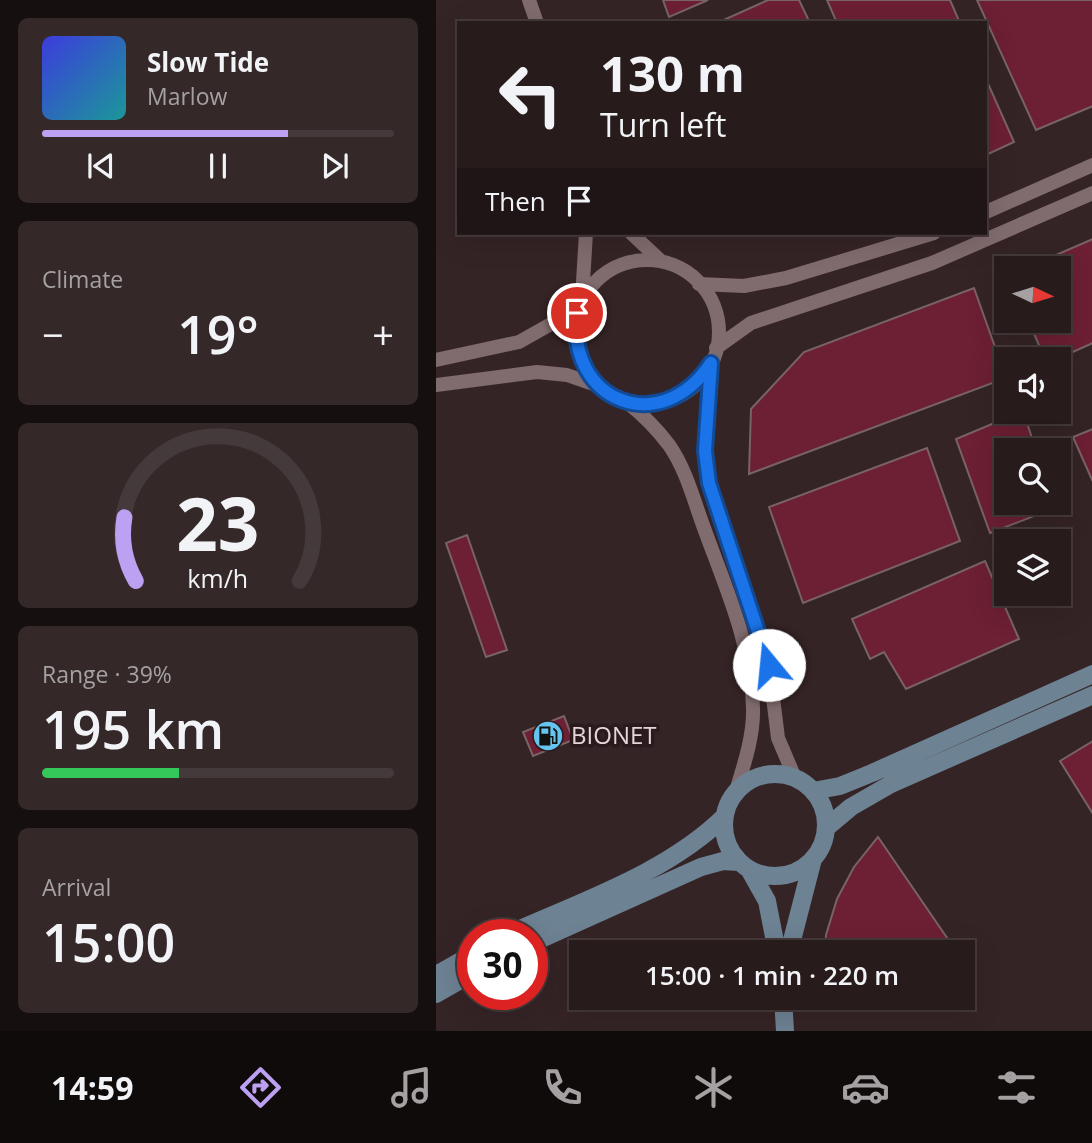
<!DOCTYPE html>
<html lang="en">
<head>
<meta charset="utf-8">
<style>
  body { margin:0; font-family:"Open Sans",sans-serif; background:#342829; color:#f1f3f6; height:100vh; display:flex; flex-direction:column; font-size:26px; white-space:nowrap }
  * { box-sizing:border-box; margin:0 }
  p { font-size:23px; color:#a5a1a3 }
  .icon { flex:none; width:38px; height:38px; fill:none; stroke:currentColor; stroke-width:2; stroke-linecap:round; stroke-linejoin:round }
  .map { position:relative; flex:1; overflow:hidden }
  .panel { display:flex; flex-direction:column; gap:18px; padding:18px; background:#160f0f; width:436px }
  .panel>* { flex:none }
  .banner { position:absolute; left:21px; top:21px; width:530px; height:214px; border-radius:0px; box-shadow:0 7px 28px #0002,0 0 0 2px #44393b; background:#281b1c; color:#f1f3f6; overflow:hidden }
  .needle { width:46px; rotate:94deg }
  .controls { position:absolute; left:558px; top:256px; display:grid; gap:14px }
  .controls a { display:grid; place-items:center; width:77px; height:77px; border-radius:0px; background:#281b1c; box-shadow:0 7px 28px #0002,0 0 0 2px #44393b; font-size:35px }
  .speed { position:absolute; left:21px; top:919px; display:flex; gap:14px; font-size:35px; font-weight:700; text-align:center }
  .speed>* { display:grid; place-content:center; width:91px; height:91px; border-radius:50%; background:#281b1c; box-shadow:0 7px 28px #0002,0 0 0 2px #44393b; line-height:1 }
  .speed .limit { border:10px solid #d22; background:#fff; color:#111 }
  .pin { position:absolute; display:grid; place-items:center; width:60px; height:60px; color:#fff; margin:-30px; border:4px solid #fff; border-radius:50%; box-shadow:0 2px 7px #0007 }
  .me { position:absolute; width:77px; margin:-38px; rotate:343deg; stroke-linejoin:round; filter:drop-shadow(0 0 5px #0008) }
  .turn { display:flex; align-items:center; gap:24px; height:147px; padding:0 28px; font-size:32px }
  .turn .icon { width:91px; height:91px; stroke-width:2.5 }
  .turn b { display:block; font-size:49px; line-height:60px }
  .then { display:flex; align-items:center; height:66px; padding:0 28px; background:#0003; gap:14px; font-size:26px }
  .big { font-size:52px; font-weight:600; line-height:1.1 }
  .panel .widget { flex:1; display:flex; flex-direction:column; justify-content:center; gap:10px; min-width:0; padding:0 24px; border-radius:10px; background:#342829 }
  .panel .dial { align-items:center; gap:0 }
  .dial svg { height:182px; overflow:visible; fill:none; stroke:#44393b; stroke-width:7; stroke-linecap:round; text-anchor:middle }
  .dial text { fill:#f1f3f6; stroke:none }
  .song { display:flex; align-items:center; gap:21px }
  .cover { width:84px; height:84px; border-radius:10px; background:linear-gradient(135deg,hsl(240 70% 55%),hsl(180 70% 35%)) }
  .played { height:7px; border-radius:4px; background:linear-gradient(90deg,#bca0f2 70%,#44393b 70%) }
  .keys { display:flex; justify-content:space-around; direction:ltr }
  .heat { display:flex; justify-content:space-between; align-items:center; font-size:38px; direction:ltr }
  .charge { height:10px; border-radius:5px; background:linear-gradient(90deg,#34c759 39%,#44393b 0) }
  .trip { position:absolute; left:133px; top:940px; width:406px; height:70px; border-radius:0px; background:#281b1c; box-shadow:0 7px 28px #0002,0 0 0 2px #44393b; font-weight:600; line-height:70px; text-align:center }
  .dock { display:flex; height:112px; justify-content:space-around; align-items:center; background:#100b0b; color:#a5a1a3 }
  .dock .icon { width:49px; height:49px }
  .dock .current { color:#bca0f2 }
  .dock b { font-size:32px; color:#f1f3f6 }
  main { display:flex; flex:1; min-height:0 }
  .map>svg:first-child { display:block }
  .building { fill:#6d1f33; stroke:#786365; stroke-width:2 }
  .lines { fill:none; stroke-linecap:round; stroke-linejoin:round }
  .street { stroke:#806b6e; stroke-width:14 }
  .secondary { stroke:#6d8293; stroke-width:18 }
  .route-casing { stroke:#114b97; stroke-width:18 }
  .route { stroke:#1a73e8; stroke-width:12 }
  .labels { text-anchor:middle; stroke-width:7; stroke-linejoin:round; paint-order:stroke }
  .poi-label { font-size:24px; fill:#e2d6d7; stroke:#2b1a1d; text-anchor:start }
</style>
</head>
<body>
<main>
<section class="panel">
<div class="widget">
<div class="song"><i class="cover"></i><div><b>Slow Tide</b><p>Marlow</p></div></div>
<div class="played"></div>
<div class="keys"><svg class="icon" aria-label="previous" viewBox="0 0 24 24"><path d="M18 5L8 12l10 7zM5 5v14"/></svg><svg class="icon" aria-label="pause" viewBox="0 0 24 24"><path d="M8 5v14M16 5v14"/></svg><svg class="icon" aria-label="next" viewBox="0 0 24 24"><path d="M6 5l10 7-10 7zM19 5v14"/></svg></div>
</div>
<div class="widget"><p>Climate</p>
<div class="heat"><a>−</a><b class="big">19°</b><a>+</a></div>
</div>
<div class="widget dial"><svg viewBox="0 0 100 80">
<path d="M14 69A42 42 0 1 1 86 69"/>
<path d="M14 69A42 42 0 0 1 9 41" stroke="#bca0f2"/>
<text x="50" y="56" font-size="32" font-weight="700">23</text>
<text x="50" y="72" font-size="11">km/h</text>
</svg></div>
<div class="widget"><p>Range · 39%</p><b class="big">195 km</b><div class="charge"></div></div>
<div class="widget"><p>Arrival</p><b class="big">15:00</b></div>
</section>
<div class="map">
<svg width="657" height="1031" viewBox="0 0 657 1031">
  <rect width="100%" height="100%" fill="#352426"/>
  <path class="building" d="M227,0H272L233,17Z
    M332,0H363L374,23H281Z
    M391,0H514L524,23H401Z
    M541,0H657V106L600,130Z
    M550,79L578,142L550,155Z
    M657,239V343L621,359H609L592,320H623V268H590Z
    M538,288L570,378L313,474L315,409L368,352Z
    M587,411L600,450H570V502L632,503L554,533L520,439Z
    M657,429V482L637,437Z
    M491,448L524,541L367,603L333,507Z
    M31,535L71,650L50,657L10,543Z
    M549,561L583,639L470,689L448,652L434,659L416,619Z
    M128,716L137,740L97,756L87,732Z
    M657,741V814L624,761Z
    M442,837L505,929L521,952H389L390,935L401,899L418,867Z"/>
  <g class="lines">
    <path class="street" d="M93,0L101,23
      M550,212L657,165
      M195,233L225,261
      M139 332a72 72 0 1 1 144 0a72 72 0 1 1-144 0Z
      M263,284L308,286L350,278L498,233
      M146,298L150,233
      M280,348L315,323L496,263L657,193
      M0,360L83,342L115,324L141,313
      M275,367L269,451L273,483L333,665L342,738L359,778
      M0,385L101,372L131,375L160,385
      M192,403C207,415 221,429 233,445C250,469 258,501 268,528C289,586 316,645 317,708C318,735 308,765 300,791"/>
    <path class="secondary" d="M288 825a51 51 0 1 1 102 0a51 51 0 1 1-102 0Z
      M377,791L404,786L436,773L657,674
      M390,828L415,807L455,784L657,695
      M313,869L331,901L341,952
      M73,934C146,901 231,873 289,816
      M96,943L265,867L287,861L303,862
      M353,952L377,859
      M0,975L37,954
      M0,994L37,973
      M347,998L349,1031"/>
  </g>
  <g class="lines">
    <g class="route-casing">
      <path id="route" d="M141,313C130,402 225,439 275,363L269,451L273,483L333,665"/>
    </g>
    <use href="#route" class="route"/>
  </g>
  <defs>
    <g id="fuel-disc" transform="scale(1.575)"><circle r="9.5" fill="#65c5ee" stroke="#2b1a1d"/><path d="M-5.5-6h7V0h2V4h1.3V-2.5L3-4.5l.8-.8L6-3V5H2.5V1h-1V6h-7ZM-4.2-4.7v3.2H.2V-4.7Z" fill="#111"/></g>
  </defs>
  <g fill-rule="evenodd">
    <use href="#fuel-disc" x="112" y="736"/>
  </g>
  <g class="labels">
    <g class="poi-label">
      <text x="135" y="744">BIONET</text>
    </g>
  </g>
</svg>
<div class="controls">
<a><svg class="needle" viewBox="-14 -14 28 28"><path d="M0-13l5 13h-10z" fill="#e53935"/><path d="M0 13l5-13h-10z" fill="#a5a1a3"/></svg></a>
<a><svg class="icon" aria-label="sound" viewBox="0 0 24 24"><path d="M4 9h4l5-4v14l-5-4H4zM17 9q2 3 0 6"/></svg></a>
<a><svg class="icon" aria-label="search" viewBox="0 0 24 24"><circle cx="10" cy="10" r="6"/><path d="M15 15l6 6"/></svg></a>
<a><svg class="icon" aria-label="layers" viewBox="0 0 24 24"><path d="M12 4l9 5-9 5-9-5zM3 14l9 5 9-5"/></svg></a>
</div>
<div class="speed"><div class="limit">30</div></div>
<div class="pin" style="left:141px;top:313px;background:#d93025"><svg class="icon" aria-label="arrive" viewBox="0 0 24 24"><path d="M6 21V4h12l-3 4 3 4H6"/></svg></div>
<svg class="me" style="left:333px;top:665px" viewBox="-20 -20 40 40"><circle r="19" fill="#fff"/><path d="M0-13L10 11 0 6-10 11z" fill="#1a73e8"/></svg>
<div class="trip">15:00 · 1 min · 220 m</div>
<div class="banner">
<div class="turn"><svg class="icon" aria-label="left" viewBox="0 0 24 24"><path d="M17 20v-9H6M10 6l-5 5 5 5"/></svg><div><b>130 m</b>Turn left</div></div>
<div class="then">Then<svg class="icon" aria-label="arrive" viewBox="0 0 24 24"><path d="M6 21V4h12l-3 4 3 4H6"/></svg></div>
</div>
</div>
</main>
<nav class="dock">
<b>14:59</b>
<svg class="icon current" aria-label="directions" viewBox="0 0 24 24"><path d="M12 3l9 9-9 9-9-9zM9 14v-3h6M13 9l2 2-2 2"/></svg>
<svg class="icon" aria-label="music" viewBox="0 0 24 24"><path d="M9 18V5l10-2v13"/><circle cx="6" cy="18" r="3"/><circle cx="16" cy="16" r="3"/></svg>
<svg class="icon" aria-label="phone" viewBox="0 0 24 24"><path d="M5 4h4l2 5-3 2q2 4 5 5l2-3 5 2v4C11 20 4 13 5 4z"/></svg>
<svg class="icon" aria-label="climate" viewBox="0 0 24 24"><path d="M12 3v18M4 7l16 10M4 17L20 7"/></svg>
<svg class="icon" aria-label="car" viewBox="0 0 24 24"><path d="M5 17H2v-5l4-1 3-4h7l3 4 3 1v5h-3M9 17h6M6 11h13"/><circle cx="7" cy="17" r="2"/><circle cx="17" cy="17" r="2"/></svg>
<svg class="icon" aria-label="filters" viewBox="0 0 24 24"><path d="M4 7h16M4 17h16"/><circle cx="9" cy="7" r="2"/><circle cx="15" cy="17" r="2"/></svg>
</nav>
</body>
</html>
